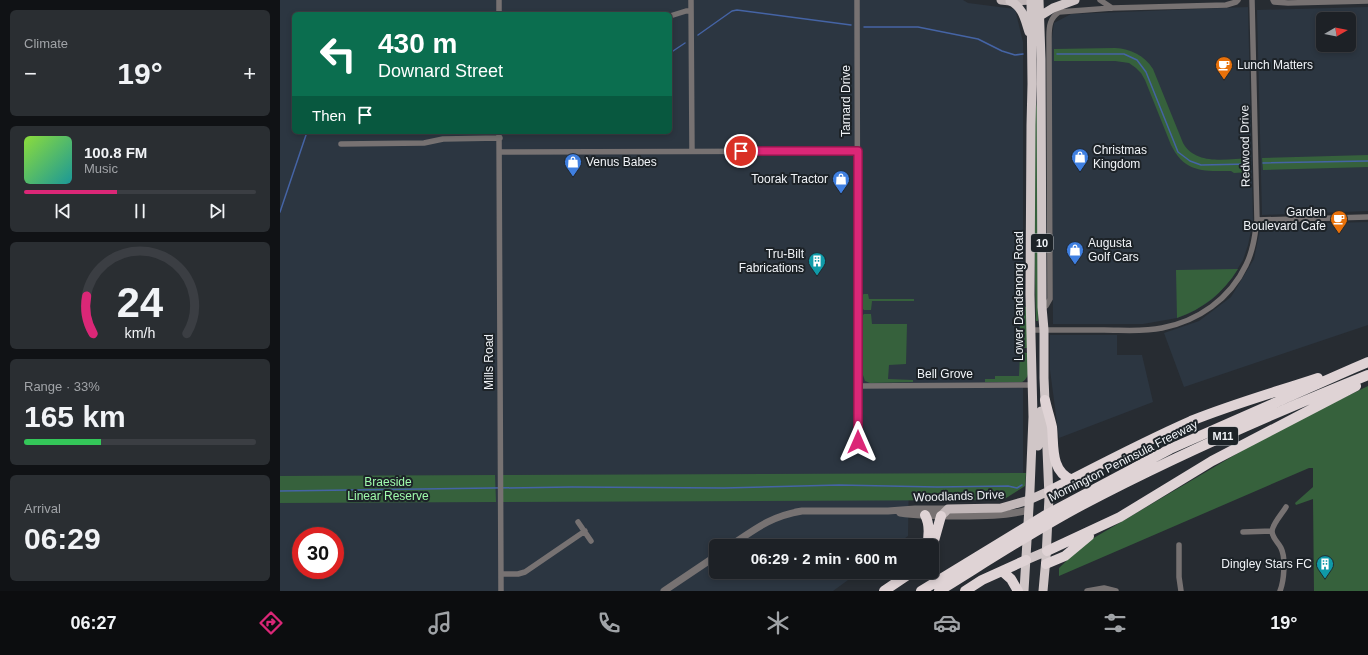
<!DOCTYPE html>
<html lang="en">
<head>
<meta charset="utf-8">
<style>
  body { margin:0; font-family:Arial,sans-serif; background:#2a2e32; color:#f1f3f6; height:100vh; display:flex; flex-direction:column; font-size:15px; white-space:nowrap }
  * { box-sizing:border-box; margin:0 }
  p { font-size:13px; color:#a0a3a7 }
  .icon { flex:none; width:22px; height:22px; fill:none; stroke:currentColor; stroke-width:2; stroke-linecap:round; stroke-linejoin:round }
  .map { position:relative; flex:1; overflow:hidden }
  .details { display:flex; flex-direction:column; gap:10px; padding:10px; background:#101215; width:280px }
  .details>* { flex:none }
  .top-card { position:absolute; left:12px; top:12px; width:380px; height:122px; border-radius:6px; box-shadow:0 2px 6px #0003,0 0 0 1px #3b3e43; background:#0b6e4f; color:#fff; overflow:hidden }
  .needle { width:26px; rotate:81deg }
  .tools { position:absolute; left:1036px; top:12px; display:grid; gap:8px }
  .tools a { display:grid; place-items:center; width:40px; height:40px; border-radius:6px; background:#1d2126; box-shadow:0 2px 6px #0003,0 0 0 1px #3b3e43; font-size:20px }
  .speed { position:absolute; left:12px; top:527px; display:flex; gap:8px; font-size:20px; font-weight:700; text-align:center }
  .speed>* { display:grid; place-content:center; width:52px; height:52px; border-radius:50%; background:#1d2126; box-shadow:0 2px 6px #0003,0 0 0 1px #3b3e43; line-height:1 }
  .speed .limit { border:6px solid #d22; background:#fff; color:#111 }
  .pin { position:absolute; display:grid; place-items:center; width:34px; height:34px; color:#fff; margin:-17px; border:2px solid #fff; border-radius:50%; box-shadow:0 1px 4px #0007 }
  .me { position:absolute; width:44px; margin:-22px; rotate:0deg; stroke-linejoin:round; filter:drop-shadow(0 0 3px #0008) }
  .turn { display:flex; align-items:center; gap:14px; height:84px; padding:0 20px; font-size:18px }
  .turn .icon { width:52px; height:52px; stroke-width:2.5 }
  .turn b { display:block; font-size:28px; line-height:34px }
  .then { display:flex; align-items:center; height:38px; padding:0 20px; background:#0003; gap:8px; font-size:15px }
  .big { font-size:30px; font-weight:700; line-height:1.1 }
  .details .tile { flex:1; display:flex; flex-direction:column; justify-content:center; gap:6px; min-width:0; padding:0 14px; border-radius:6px; background:#2a2e32 }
  .details .dial { align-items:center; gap:0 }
  .dial svg { height:104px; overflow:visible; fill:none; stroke:#3b3e43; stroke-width:7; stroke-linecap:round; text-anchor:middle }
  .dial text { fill:#f1f3f6; stroke:none }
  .song { display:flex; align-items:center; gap:12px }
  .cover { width:48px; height:48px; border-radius:6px; background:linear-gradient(135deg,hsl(90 70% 55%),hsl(180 70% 35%)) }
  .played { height:4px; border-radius:2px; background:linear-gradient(90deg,#db2777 40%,#3b3e43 40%) }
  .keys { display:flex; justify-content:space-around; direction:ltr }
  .heat { display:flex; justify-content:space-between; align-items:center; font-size:22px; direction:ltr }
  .charge { height:6px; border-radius:3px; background:linear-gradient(90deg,#34c759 33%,#3b3e43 0) }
  .trip { position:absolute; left:429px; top:539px; width:230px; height:40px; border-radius:6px; background:#1d2126; box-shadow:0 2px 6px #0003,0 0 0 1px #3b3e43; font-weight:700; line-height:40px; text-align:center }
  .tabs { display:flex; height:64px; justify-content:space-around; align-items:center; background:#0c0d0f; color:#a0a3a7 }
  .tabs .icon { width:28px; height:28px }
  .tabs .selected { color:#db2777 }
  .tabs b { font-size:18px; color:#f1f3f6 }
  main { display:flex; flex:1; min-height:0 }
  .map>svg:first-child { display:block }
  .built { fill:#2c3641; fill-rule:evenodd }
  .green { fill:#36613c }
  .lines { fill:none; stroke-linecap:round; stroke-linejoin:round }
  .stream { stroke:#4564a5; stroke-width:1.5 }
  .minor { stroke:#777272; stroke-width:5.5 }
  .tertiary { stroke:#777272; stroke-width:7 }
  .primary { stroke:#c2b8b9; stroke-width:9 }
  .trunk { stroke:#d0c6c7; stroke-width:9 }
  .motorway { stroke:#dfd3d5; stroke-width:10 }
  .route-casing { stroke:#8e194d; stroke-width:10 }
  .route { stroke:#db2777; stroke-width:7 }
  .labels { text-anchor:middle; stroke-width:4; stroke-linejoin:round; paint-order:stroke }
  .shield { fill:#1d2328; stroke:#b1b5b9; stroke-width:1 }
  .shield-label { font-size:11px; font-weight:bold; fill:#f0f3f7 }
  .poi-label { font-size:12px; fill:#f0f3f7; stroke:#1d2328; text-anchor:start }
  .street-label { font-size:12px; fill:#f0f3f7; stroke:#1d2328 }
  .park-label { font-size:12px; fill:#9ffbab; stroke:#1d2328 }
</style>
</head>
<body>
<main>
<section class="details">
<div class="tile"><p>Climate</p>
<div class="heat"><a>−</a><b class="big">19°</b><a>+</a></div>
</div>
<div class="tile">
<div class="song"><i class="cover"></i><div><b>100.8 FM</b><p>Music</p></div></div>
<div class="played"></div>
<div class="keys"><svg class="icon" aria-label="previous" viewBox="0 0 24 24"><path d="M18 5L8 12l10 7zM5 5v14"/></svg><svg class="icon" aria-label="pause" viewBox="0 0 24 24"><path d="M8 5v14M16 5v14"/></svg><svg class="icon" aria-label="next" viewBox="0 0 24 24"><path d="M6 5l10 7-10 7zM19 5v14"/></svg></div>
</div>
<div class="tile dial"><svg viewBox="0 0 100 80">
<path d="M14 69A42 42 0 1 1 86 69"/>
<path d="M14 69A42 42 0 0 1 9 40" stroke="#db2777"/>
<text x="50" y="56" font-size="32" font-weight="700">24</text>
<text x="50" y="72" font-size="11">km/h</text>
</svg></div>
<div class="tile"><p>Range · 33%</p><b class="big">165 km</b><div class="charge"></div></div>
<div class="tile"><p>Arrival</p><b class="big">06:29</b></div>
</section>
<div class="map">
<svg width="1088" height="591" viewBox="0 0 1088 591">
  <rect width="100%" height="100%" fill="#272c32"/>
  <path class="built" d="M0,0H683L688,3L735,9L743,42V476H629L628,536L614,546H436V572H579L553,591H0ZM14,14H390V132H14ZM21,536H55V570H21Z
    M968,7L973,221L968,245L963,260L952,278L936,296L927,303L910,313L897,318L863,324H773L771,45L774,23L791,14Z
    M1088,7V211L982,215L977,10ZM1043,19H1069V45H1043Z
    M1088,222V325L904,387L884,333L919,321L951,297L974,259L981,225Z
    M770,335H837V355H862L873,402L779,438L770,370Z"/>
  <path class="green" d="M835,48C851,49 864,55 873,69L903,143C916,166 948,159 970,158V172L954,173L951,171C923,171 905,173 891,145L865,80L861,73L856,68L849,63L835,61H774V49Z
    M758,96L759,308L758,321H756L754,237V119Z
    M1088,155V167L983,170L982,158Z
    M958,269C943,293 923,309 897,318L896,270Z
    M584,294H588L589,299H634V301H592L591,310H584L583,309L582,295Z
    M740,306L747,307V348H741L740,347Z
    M584,314H591L592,324H627L626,364L609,365L608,379L633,380V382L590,383L585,381L583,375L582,316Z
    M741,352L747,353C748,362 752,377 742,382H705V379H715V376H739L740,354Z
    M1088,386V591H1034L1033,499L1016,505L1015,503L1033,487V468H1029L779,576V568L805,543L841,522L997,430Z
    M746,473L745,486L723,500L223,502V475H229Z
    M215,475L216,502L0,503V476Z"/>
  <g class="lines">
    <path class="stream" d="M584,27H638L698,39L722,51L735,55L743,54
      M418,35L452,11L457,10L571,25
      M390,53L405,43
      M777,54H844L857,60L866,72L898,152L910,161L921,165L969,164
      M983,163L1088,161
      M0,212L27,132
      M0,491L292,487L444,488L559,485L657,487L728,486L737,488L742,485"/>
    <path class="minor" d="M219,0V14
      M411,0L412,151
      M577,0L578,442
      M820,0L832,8
      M993,0L994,2L1008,3L1088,1
      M390,16L406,11H411
      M219,132L221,591
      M61,144L144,143L163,139L220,138
      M220,152L578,151
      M977,220L1088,217
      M762,307L766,306L770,299L769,37C769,26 770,18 779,12L832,8L946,5L956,2L958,0
      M751,330C775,330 799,330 824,330C843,330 863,332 882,328C918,321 950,299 966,265C973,251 975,235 977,220L972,0
      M578,386L752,385
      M298,522L311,541
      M963,532L992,531
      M899,545V577L901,591
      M221,574H238L245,572L305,531
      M807,591L824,588L836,591
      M1000,591C1004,581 1006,558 1001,548C998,542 992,538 992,531C993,523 1002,514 1006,507"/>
    <path class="tertiary" d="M620,513C639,516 659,516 678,516C703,516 725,516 749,510
      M450,546C475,529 491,516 522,511H608L635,509H668
      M384,591L436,556"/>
    <path class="primary" d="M721,0L730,1L754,0
      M661,516L668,509L721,508L749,500"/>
    <path class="trunk" d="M759,0L761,59L762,307L764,330V378L769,497L766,558L763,591
      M730,1C743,7 745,20 749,32
      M760,16L773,8L795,0
      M758,446L761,411
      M749,500L769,491
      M746,560L767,551
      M744,591L750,490L753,417L750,295L751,125L752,84L751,0"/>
    <path class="motorway" d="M765,400C767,409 770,418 772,427C774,446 770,471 792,480
      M769,491C816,467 863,442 911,421C953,404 996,392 1038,378
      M645,515C650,524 649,536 647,546
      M652,548L661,516
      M767,551L840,517L932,461L1076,386
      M766,564L785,556L809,536
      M722,571L731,579L738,591
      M604,591L632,572
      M641,591L764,516L890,449L1074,368L1088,362
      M659,591C706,562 753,531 802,505C895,456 991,414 1088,375
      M685,591L702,580L746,560"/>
  </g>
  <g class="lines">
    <g class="route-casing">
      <path id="route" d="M461,151H578V442"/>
    </g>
    <use href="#route" class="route"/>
  </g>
  <defs>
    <g id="cafe-pin" transform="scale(0.9)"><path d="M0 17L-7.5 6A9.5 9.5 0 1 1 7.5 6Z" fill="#e8710a" stroke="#1d2328"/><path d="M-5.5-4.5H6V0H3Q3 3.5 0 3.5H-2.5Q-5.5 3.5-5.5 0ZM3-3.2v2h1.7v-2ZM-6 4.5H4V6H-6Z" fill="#fff"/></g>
    <g id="shop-pin" transform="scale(0.9)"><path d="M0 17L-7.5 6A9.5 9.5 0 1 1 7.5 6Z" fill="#3f7fe0" stroke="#1d2328"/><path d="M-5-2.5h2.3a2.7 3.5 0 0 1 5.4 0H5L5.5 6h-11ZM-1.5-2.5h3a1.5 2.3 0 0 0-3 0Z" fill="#fff"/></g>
    <g id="building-pin" transform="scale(0.9)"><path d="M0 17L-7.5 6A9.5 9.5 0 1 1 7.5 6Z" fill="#0f9aa8" stroke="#1d2328"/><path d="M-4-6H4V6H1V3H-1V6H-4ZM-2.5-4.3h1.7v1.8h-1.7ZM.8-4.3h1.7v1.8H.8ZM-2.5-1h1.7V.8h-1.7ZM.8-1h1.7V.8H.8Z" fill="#fff"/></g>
  </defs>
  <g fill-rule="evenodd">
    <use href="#cafe-pin" x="944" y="65"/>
    <use href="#shop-pin" x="800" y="157"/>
    <use href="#shop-pin" x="293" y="162"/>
    <use href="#shop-pin" x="561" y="179"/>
    <use href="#cafe-pin" x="1059" y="219"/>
    <use href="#shop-pin" x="795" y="250"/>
    <use href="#building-pin" x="537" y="261"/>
    <use href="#building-pin" x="1045" y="564"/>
  </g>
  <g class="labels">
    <g class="shield">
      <rect x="751" y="234" width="22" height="18" rx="3"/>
      <rect x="928" y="427" width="30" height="18" rx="3"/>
    </g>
    <g class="shield-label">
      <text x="762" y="247">10</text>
      <text x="943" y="440">M11</text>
    </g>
    <g class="poi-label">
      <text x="957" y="69">Lunch Matters</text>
      <text x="813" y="154">Christmas<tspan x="813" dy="14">Kingdom</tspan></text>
      <text x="306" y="166">Venus Babes</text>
      <text x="548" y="183" text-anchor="end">Toorak Tractor</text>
      <text x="1046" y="216" text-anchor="end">Garden<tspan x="1046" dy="14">Boulevard Cafe</tspan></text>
      <text x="808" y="247">Augusta<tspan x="808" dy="14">Golf Cars</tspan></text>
      <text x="524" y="258" text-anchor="end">Tru-Bilt<tspan x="524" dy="14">Fabrications</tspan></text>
      <text x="1032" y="568" text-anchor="end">Dingley Stars FC</text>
    </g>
    <g class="street-label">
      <text transform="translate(566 101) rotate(-90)" y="4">Tarnard Drive</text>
      <text transform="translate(965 146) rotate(-91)" y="4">Redwood Drive</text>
      <text transform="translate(739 296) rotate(-90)" y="4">Lower Dandenong Road</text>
      <text transform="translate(209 362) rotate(-90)" y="4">Mills Road</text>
      <text x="665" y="378">Bell Grove</text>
      <text transform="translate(843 461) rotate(-27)" y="4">Mornington Peninsula Freeway</text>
      <text transform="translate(679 496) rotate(-2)" y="4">Woodlands Drive</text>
    </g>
    <g class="park-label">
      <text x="108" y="486">Braeside<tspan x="108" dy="14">Linear Reserve</tspan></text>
    </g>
  </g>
</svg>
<div class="tools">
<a><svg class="needle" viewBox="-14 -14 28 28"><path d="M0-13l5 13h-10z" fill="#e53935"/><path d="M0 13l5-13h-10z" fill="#a0a3a7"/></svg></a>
</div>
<div class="speed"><div class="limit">30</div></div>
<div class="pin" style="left:461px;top:151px;background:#d93025"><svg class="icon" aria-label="arrive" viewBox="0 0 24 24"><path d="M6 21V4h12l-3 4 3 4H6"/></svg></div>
<svg class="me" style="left:578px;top:442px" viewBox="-20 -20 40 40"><path d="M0-17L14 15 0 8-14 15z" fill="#db2777" stroke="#fff" stroke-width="4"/></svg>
<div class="trip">06:29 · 2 min · 600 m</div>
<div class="top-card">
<div class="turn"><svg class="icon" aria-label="left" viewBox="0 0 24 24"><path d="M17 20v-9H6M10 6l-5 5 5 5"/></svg><div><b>430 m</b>Downard Street</div></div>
<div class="then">Then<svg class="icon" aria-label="arrive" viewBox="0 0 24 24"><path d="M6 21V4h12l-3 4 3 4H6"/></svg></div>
</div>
</div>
</main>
<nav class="tabs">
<b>06:27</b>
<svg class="icon selected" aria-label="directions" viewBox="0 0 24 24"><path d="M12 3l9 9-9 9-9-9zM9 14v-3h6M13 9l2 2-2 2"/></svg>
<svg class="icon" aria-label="music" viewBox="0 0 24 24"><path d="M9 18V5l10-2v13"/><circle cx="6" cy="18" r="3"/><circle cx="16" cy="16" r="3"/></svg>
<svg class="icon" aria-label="phone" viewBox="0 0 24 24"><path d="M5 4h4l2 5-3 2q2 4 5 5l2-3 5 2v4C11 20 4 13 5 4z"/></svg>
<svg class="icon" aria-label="climate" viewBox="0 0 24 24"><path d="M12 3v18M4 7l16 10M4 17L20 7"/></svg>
<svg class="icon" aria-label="car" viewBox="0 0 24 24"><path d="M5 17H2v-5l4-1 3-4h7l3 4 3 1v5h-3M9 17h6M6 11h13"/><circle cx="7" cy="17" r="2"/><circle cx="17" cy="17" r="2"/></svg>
<svg class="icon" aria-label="filters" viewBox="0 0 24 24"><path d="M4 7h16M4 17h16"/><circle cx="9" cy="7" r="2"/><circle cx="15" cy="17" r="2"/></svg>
<b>19°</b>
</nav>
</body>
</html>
